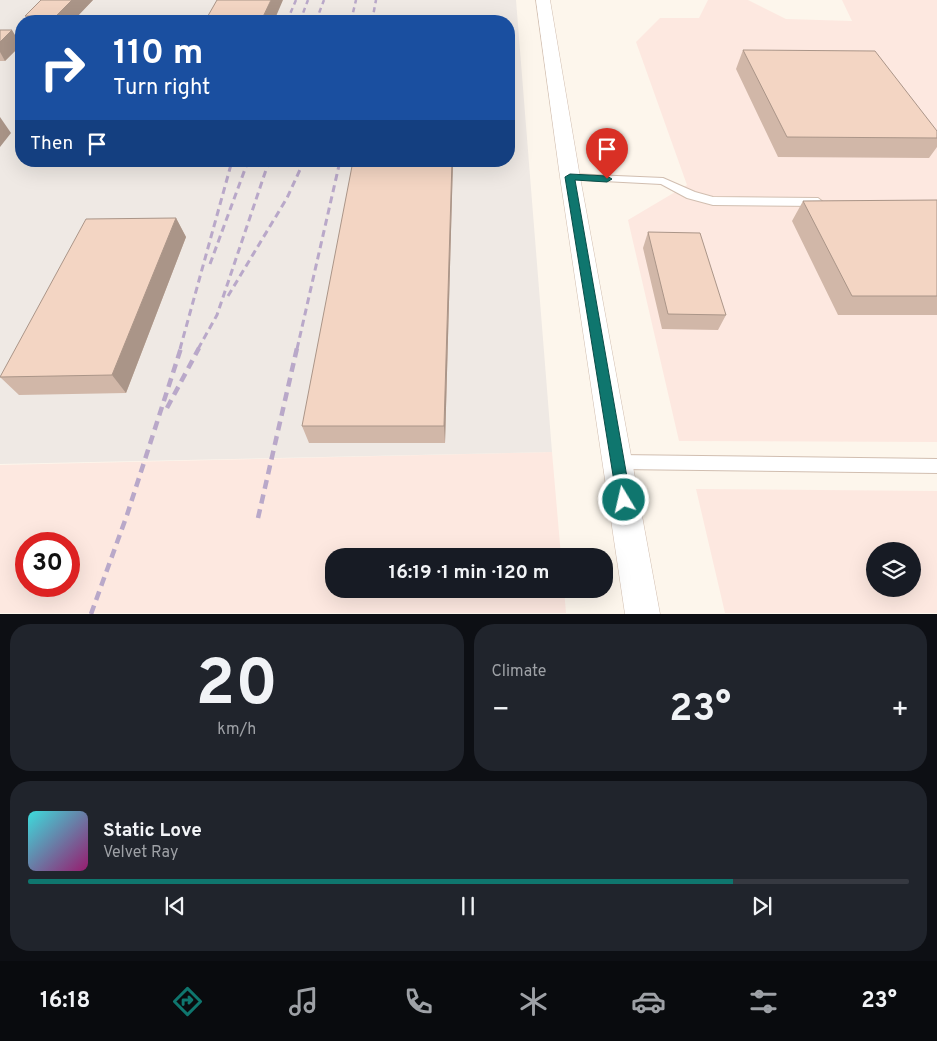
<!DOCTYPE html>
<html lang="en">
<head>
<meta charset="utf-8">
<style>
  body { margin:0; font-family:Overpass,sans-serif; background:#20242c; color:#f1f3f6; height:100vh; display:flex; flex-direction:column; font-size:19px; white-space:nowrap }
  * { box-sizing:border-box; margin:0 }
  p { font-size:16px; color:#9ea1a6 }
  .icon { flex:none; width:28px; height:28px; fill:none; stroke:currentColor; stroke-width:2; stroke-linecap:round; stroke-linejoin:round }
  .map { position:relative; height:614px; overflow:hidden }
  .sheet { display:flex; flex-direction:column; gap:10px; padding:10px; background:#0d0f14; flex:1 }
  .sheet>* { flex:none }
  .guide { position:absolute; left:15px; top:15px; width:500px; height:152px; border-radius:20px; box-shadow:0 5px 20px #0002; background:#1a4fa0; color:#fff; overflow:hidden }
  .buttons { position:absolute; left:866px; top:542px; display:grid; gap:10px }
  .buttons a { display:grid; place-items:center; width:55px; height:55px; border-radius:50%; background:#171b24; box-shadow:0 5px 20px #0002; font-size:25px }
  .speed { position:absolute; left:15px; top:532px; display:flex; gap:10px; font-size:25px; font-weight:700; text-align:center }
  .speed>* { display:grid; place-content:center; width:65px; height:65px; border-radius:50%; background:#171b24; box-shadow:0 5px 20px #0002; line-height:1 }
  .speed .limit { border:8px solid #d22; background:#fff; color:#111 }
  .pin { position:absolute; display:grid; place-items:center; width:42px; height:42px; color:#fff; margin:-51px -21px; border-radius:50% 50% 50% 0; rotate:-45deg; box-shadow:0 0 5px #0007 }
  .pin .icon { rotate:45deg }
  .me { position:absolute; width:55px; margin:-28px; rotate:351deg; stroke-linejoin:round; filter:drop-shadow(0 0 4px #0008) }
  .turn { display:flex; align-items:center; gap:18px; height:105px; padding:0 15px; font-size:22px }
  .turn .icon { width:65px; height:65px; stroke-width:2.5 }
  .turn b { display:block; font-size:35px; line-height:42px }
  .then { display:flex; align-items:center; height:48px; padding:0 15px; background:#0003; gap:10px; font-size:19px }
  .big { font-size:38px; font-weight:700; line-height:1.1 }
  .sheet .tile { flex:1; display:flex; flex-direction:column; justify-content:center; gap:8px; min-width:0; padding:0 18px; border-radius:20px; background:#20242c }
  .sheet .dial { align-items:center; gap:0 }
  .dial b { font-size:65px; line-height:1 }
  .song { display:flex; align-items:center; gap:15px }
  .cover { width:60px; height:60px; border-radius:8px; background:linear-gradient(135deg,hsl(180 70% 55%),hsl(320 70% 35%)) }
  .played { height:5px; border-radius:2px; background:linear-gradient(90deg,#0f766e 80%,#363941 80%) }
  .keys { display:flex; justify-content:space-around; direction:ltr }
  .heat { display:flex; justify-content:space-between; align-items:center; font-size:28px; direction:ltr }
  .sheet .tiles { flex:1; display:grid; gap:10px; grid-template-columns:1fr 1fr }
  .tile:last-child { grid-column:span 2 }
  .trip { position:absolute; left:325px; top:548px; width:288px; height:50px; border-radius:20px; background:#171b24; box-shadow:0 5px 20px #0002; font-weight:700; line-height:50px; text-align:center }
  .tab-bar { display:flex; height:80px; justify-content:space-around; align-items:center; background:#090b0e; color:#9ea1a6 }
  .tab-bar .icon { width:35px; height:35px }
  .tab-bar .selected { color:#0f766e }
  .tab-bar b { font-size:22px; color:#f1f3f6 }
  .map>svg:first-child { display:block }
  .commercial { fill:#fde8e0; fill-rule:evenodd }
  .industrial { fill:#efe9e4; fill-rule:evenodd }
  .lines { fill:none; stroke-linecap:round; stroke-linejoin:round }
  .service-casing { stroke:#d1beb0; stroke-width:2 }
  .minor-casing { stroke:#d1beb0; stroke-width:1 }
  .service { fill:#fff; fill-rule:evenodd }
  .minor { fill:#fff; fill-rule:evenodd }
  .rail-far2 { stroke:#b9a8c9; stroke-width:2.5; stroke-dasharray:5 4; stroke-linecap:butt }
  .rail-far1 { stroke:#b9a8c9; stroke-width:3; stroke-dasharray:7 4.5; stroke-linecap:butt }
  .rail { stroke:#b9a8c9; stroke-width:4.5; stroke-dasharray:9 6; stroke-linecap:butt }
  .wall { fill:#d1b7a8 }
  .shaded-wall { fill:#aa9588 }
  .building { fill:#f3d5c3; stroke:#aa9588 }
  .route { fill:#0f766e; stroke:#0a4d48 }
</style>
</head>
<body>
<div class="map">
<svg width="937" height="614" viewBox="0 0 937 614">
  <rect width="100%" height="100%" fill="#fdf6ec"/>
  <path class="commercial" d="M708,0H748L786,19L852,21L842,0H937V442L679,441L628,220L687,185L636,42L660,18H699Z
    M552,452L561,556H334V589H564L566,613H0V465ZM26,544H69V586H26Z
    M696,489L937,491V613H725ZM912,551V589H875V551Z"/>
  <path class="industrial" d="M0,0H516L552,452L0,464ZM21,21H509V161H21Z"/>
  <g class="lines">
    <g class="service-casing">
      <path id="service" d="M570,174L663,178L695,192L713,197L818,198L823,202L818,206L713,205L687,198L661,184L566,179L565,177Z
        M618,455L937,459V473L618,469L613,467L610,462L613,457Z"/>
    </g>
    <g class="minor-casing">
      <path id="minor" d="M536,0H550L580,177L660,614H625L560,177Z"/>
    </g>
    <use href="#service" class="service"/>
    <use href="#minor" class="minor"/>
    <path class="rail-far2" d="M287,21L296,0
      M300,21L308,0
      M316,21L324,0
      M351,21L356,0
      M372,21L376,0"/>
    <path class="rail-far1" d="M210,264L248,161
      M228,296L287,198L304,161
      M180,349L232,161
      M198,349L217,315L269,161
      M297,349L340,161"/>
    <path class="rail" d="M167,408L199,348
      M258,518L297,348
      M91,614L127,515L181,348"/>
  </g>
  <path class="wall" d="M41,0H93L73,21H28L25,16Z
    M0,30L21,45L5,61H0Z
    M743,50L937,131V147L929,158L778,157L736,69Z
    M453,161L445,443H309L302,426Z
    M937,200V315H838L792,221L803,201Z
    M176,218L186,237L126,393L19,395L0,377Z
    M648,232L726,315L718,330L662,329L643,248Z"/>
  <path class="shaded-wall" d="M72,0H93L73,21H59L56,16Z
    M271,0H283L274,21H261Z
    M12,30L21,45L5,61L0,52V42Z
    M0,117L11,133L0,147Z
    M452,161H453L445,443L444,426Z
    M176,218L186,237L126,393L112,375Z"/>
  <path class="building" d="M41,0H72L56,16H25Z
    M217,0H271L261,21H205Z
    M0,30H12L0,42Z
    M743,50L875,51L937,131V138L787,137Z
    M353,161H452L444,426H302Z
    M937,200V296H852L803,201Z
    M176,218L112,375L0,377L86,219Z
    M648,232L700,233L726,315L668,314Z"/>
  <path class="route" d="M570,174L607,176L612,179L607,182L575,180L631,500L629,505L624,507L619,505L617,500L565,177Z"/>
</svg>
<div class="buttons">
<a><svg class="icon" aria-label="layers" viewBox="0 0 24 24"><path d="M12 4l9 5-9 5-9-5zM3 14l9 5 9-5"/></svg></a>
</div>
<div class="speed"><div class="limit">30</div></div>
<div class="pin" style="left:607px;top:179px;background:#d93025"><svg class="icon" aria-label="arrive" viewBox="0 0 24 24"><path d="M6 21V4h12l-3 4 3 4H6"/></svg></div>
<svg class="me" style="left:624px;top:500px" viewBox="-20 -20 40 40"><circle r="17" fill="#0f766e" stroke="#fff" stroke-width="3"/><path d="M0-11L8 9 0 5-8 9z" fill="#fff"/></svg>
<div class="trip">16:19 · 1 min · 120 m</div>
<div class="guide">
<div class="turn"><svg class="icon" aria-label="right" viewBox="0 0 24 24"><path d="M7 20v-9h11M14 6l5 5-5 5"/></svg><div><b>110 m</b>Turn right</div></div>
<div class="then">Then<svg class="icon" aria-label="arrive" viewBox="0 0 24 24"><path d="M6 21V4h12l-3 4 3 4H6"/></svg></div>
</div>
</div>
<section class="sheet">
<div class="tiles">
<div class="tile dial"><b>20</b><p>km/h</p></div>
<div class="tile"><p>Climate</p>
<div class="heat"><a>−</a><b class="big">23°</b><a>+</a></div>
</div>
<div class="tile">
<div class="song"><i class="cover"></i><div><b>Static Love</b><p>Velvet Ray</p></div></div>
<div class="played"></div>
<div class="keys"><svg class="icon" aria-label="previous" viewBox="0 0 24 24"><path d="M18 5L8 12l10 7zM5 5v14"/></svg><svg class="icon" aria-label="pause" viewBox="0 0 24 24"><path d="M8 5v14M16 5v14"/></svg><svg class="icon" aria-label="next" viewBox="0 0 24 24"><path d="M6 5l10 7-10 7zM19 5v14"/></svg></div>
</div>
</div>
</section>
<nav class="tab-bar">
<b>16:18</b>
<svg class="icon selected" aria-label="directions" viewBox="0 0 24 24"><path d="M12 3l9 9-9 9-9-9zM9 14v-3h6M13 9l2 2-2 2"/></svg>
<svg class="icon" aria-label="music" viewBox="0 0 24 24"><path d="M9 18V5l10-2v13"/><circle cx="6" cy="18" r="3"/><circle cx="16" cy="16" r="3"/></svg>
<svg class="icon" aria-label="phone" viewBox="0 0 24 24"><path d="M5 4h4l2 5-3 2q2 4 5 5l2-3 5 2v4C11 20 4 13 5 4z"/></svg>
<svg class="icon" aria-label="climate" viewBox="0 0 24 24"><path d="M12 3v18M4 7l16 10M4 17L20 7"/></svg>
<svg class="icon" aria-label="car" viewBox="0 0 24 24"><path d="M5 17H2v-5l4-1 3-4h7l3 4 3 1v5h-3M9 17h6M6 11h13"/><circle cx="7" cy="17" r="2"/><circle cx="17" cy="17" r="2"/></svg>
<svg class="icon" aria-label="filters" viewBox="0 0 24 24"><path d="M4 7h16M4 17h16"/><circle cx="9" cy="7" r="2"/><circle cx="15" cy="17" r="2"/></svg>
<b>23°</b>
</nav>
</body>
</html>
